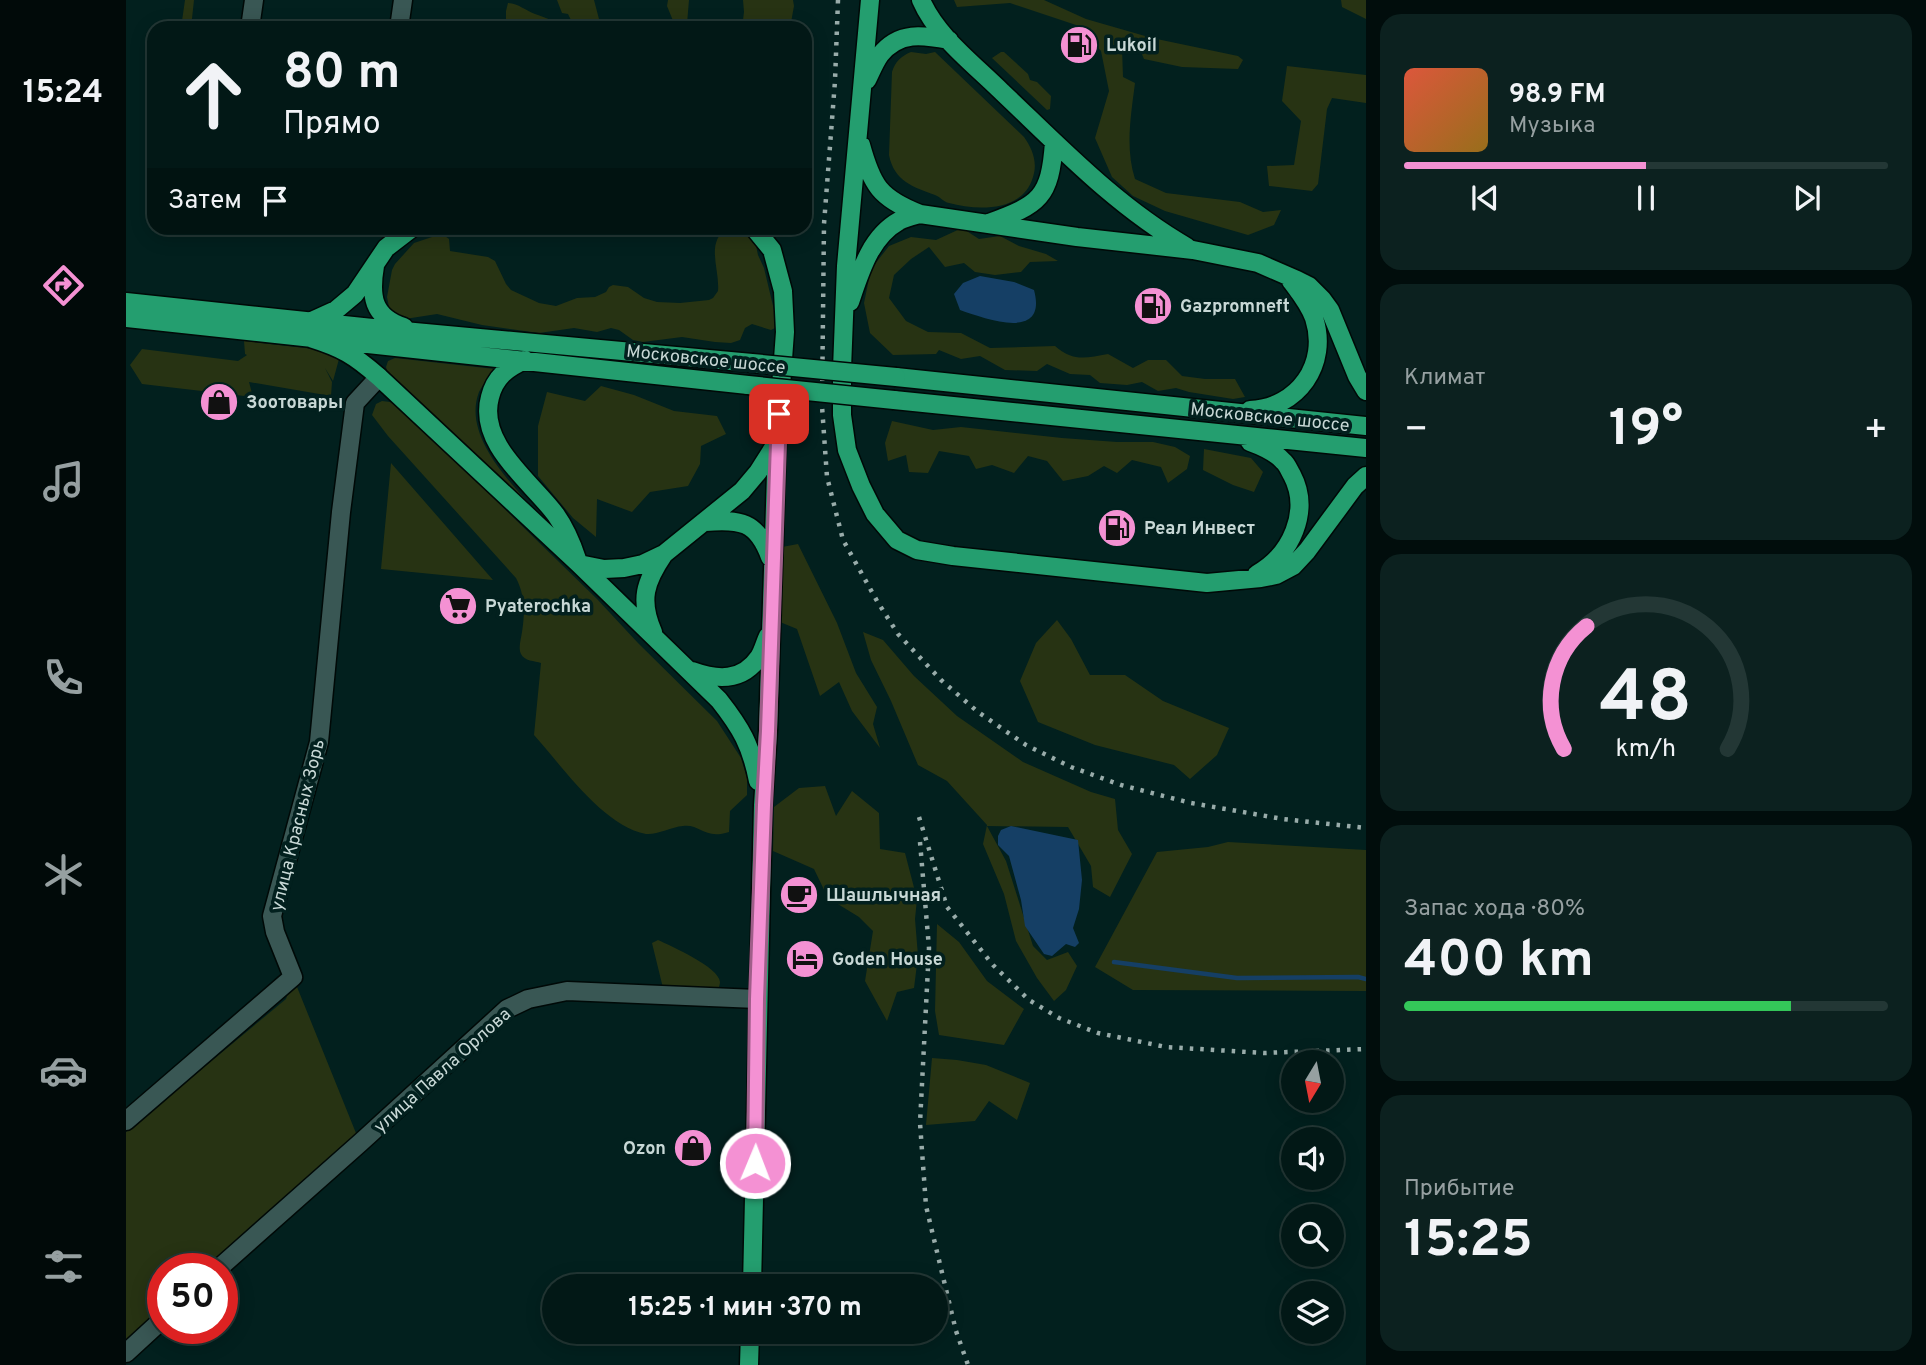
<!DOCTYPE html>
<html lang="ru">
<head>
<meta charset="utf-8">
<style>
  body { margin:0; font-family:Overpass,sans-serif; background:#0c211f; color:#f1f3f6; height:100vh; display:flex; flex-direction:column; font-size:26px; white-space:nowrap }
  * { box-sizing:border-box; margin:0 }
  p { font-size:23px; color:#96a0a1 }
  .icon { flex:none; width:38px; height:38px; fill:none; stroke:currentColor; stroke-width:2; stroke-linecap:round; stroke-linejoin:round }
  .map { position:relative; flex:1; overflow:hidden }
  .drawer { display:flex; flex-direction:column; gap:14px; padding:14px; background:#010d0c; width:560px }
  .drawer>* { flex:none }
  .top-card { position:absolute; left:21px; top:21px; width:665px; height:214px; border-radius:21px; box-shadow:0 4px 18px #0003,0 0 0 2px #233735; background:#021816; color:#f1f3f6; overflow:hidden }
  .needle { width:46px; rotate:190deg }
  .controls { position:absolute; left:1155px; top:1050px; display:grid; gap:14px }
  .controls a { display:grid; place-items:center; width:63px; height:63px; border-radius:50%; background:#021816; box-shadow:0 4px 18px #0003,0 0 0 2px #233735; font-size:35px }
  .speed { position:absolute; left:21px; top:1253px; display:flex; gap:14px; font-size:35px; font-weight:700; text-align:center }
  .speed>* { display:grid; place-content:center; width:91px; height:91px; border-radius:50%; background:#021816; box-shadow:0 4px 18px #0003,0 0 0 2px #233735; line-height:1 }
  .speed .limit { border:10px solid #d22; background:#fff; color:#111 }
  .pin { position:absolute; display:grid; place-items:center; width:60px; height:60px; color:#fff; margin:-30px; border-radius:14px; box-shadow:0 4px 10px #0006 }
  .me { position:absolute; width:77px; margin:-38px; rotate:1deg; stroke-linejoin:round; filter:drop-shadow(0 0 5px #0008) }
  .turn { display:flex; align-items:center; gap:24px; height:147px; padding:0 21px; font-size:32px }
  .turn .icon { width:91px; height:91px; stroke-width:2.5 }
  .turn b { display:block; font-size:49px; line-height:60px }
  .then { display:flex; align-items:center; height:66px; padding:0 21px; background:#0003; gap:14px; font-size:26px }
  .big { font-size:52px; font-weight:700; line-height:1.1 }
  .drawer .widget { flex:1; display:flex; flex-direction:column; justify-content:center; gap:10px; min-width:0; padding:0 24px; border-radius:21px; background:#0c211f }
  .drawer .dial { align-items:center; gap:0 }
  .dial svg { height:182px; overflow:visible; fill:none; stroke:#233735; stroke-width:7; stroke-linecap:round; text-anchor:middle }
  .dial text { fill:#f1f3f6; stroke:none }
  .song { display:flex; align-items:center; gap:21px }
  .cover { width:84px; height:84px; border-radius:10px; background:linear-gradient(135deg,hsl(10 70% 55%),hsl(40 70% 35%)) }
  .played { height:7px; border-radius:4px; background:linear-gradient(90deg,#f491d3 50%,#233735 50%) }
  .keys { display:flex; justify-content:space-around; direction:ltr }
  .heat { display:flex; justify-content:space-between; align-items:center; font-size:38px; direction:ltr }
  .charge { height:10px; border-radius:5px; background:linear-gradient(90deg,#34c759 80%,#233735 0) }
  .trip { position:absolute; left:416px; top:1274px; width:406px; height:70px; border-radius:35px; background:#021816; box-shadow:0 4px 18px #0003,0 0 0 2px #233735; font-weight:700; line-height:70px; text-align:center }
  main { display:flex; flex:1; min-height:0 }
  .dock { display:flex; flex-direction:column; width:126px; justify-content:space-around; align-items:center; background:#010a09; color:#96a0a1 }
  .dock .icon { width:49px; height:49px }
  .dock .active { color:#f491d3 }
  .dock b { font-size:32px; color:#f1f3f6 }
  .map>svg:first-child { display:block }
  .green { fill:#273313 }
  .water { fill:#153f65 }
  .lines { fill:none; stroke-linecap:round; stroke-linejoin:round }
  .stream { stroke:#153f65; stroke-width:4.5 }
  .minor-casing { stroke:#000907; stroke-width:21 }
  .major-casing { stroke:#000907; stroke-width:21 }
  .minor { stroke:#395754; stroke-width:18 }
  .major { stroke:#249e6f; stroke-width:18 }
  .rail { stroke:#99acaa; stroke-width:4.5; stroke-dasharray:3.5 7; stroke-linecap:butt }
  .major-bridge-casing { stroke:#000907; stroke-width:21; stroke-linecap:butt }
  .major-bridge { stroke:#249e6f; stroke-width:18 }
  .route-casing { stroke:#9f5e89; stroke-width:18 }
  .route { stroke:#f491d3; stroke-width:12 }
  .labels { text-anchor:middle; stroke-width:7; stroke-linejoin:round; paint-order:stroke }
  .poi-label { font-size:18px; font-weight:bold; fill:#c8d8d6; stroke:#02201e; text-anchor:start }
  .street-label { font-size:18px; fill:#c8d8d6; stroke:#02201e }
</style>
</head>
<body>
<main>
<nav class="dock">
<b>15:24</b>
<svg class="icon active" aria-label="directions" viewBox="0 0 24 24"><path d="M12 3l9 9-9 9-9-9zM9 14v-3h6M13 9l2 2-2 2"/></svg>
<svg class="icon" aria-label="music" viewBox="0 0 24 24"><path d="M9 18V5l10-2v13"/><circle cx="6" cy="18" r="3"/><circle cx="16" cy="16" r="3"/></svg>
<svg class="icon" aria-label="phone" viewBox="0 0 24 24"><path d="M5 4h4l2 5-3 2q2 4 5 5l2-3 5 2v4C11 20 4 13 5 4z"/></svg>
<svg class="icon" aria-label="climate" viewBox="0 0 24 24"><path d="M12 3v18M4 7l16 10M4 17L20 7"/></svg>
<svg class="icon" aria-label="car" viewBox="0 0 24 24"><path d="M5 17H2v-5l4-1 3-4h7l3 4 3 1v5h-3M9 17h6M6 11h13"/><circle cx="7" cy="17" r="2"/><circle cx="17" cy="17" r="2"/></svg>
<svg class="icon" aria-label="filters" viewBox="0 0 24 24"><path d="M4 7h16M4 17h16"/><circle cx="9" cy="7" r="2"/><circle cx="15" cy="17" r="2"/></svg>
</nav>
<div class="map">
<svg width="1240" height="1365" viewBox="0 0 1240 1365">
  <rect width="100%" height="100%" fill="#02201e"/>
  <path class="green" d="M59,0H68L65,28H55Z
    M431,0H468L473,19L495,23L505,21L504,28H449L442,14L436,13Z
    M542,0H563L561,24L571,28H550L541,6Z
    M617,0H667L668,6L664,28H616L618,12Z
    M828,0H918L960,19L1026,38L1112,56L1117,60L1112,69L1056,67L1018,59L1011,43L996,48L997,77L1009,83C1005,115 999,148 1009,179L1040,193L1114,202L1137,212L1155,210L1148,225L1122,235L1039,211L1007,196L986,177L969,138L983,91L975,51L953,26L884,3L831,7Z
    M1215,0H1240V19L1216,7Z
    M382,3C393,4 399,10 409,14C417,17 423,18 430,24L429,27L380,28V11Z
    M785,52L800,54L809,52L898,137C906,148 912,162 907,177C897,212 852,211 823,203C817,202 815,197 809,195C787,187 768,181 763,155L766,72C769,62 775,56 785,52Z
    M875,52H878L902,74L904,80L911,82L925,96L924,109L921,110L866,58Z
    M1161,66L1240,75V103L1206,98L1201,109L1192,184L1186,191L1143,186L1141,166L1168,165L1175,121L1156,101Z
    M601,228L616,231L629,241L632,255L638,268L648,310L649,328L645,330L626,324L619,328L614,340L605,343L589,342L556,337L517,342L507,340L493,330L485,328L471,332L448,328L413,333L356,325L311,314L279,319L264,312L261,297L266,270L269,264L288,243L312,235L319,236L323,239L324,251L362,257L369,261L380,284L385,290L413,303L430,306L451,298L469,297L480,292L483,287L487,285L502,287L518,298L531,302L554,303L583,300L587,298L592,291C594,269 579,243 601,228Z
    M836,228L853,239L874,236L893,246L920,254L932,261L904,262L895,272L869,275L849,272L838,263L819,267L803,247L785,259L768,275L763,298L780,321L802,332L835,333L864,348L929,346C947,362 960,358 982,354L1007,368L1022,360H1040L1056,376L1079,379H1109L1119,397L1107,399L1063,392L1050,388L1032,391L1016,382L1001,385L974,383L964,375L944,374L921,364L911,371L879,370L854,356L835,359L813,350L810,354L767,355L744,333L738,303L745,269L763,246L785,237L810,240Z
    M118,341L206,351L213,359L207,381L199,368L206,382L205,396L123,382L127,397L16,384L4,365L16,349L112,361L121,355L119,354Z
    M269,358L369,369C364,376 357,384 353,392C335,439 392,490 420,522L262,374L260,367L262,361Z
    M475,386L508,395L548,411L591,416L600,434L575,446L574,464L562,486L524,492L506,512L471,499L470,537L447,518L412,476V426L421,392L459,401Z
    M256,401L264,402L278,411L471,599L512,643L591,721L615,758L621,778V795L604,811L603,832C578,840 575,824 557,826C545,827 531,835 520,834C477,826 436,766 408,735L415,663C409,661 398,661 395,654C392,648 395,639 396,632C399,613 399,595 390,578L262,436L246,415L250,404Z
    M766,421L807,430L835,427L936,438L991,442H1027L1049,447L1064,456L1061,469L1042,483L1035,467L1006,460L991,473L978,466L962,476L937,481L921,461L902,456L888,473L866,465L850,469L843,456L813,451L802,473L783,472L780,455L762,461L759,443Z
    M1078,449L1125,458L1137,472L1128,492L1107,485L1077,470Z
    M265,463L367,580L255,569Z
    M672,544L711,623L730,673L751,707L747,724L754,748L726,711L713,682L694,696L671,629L654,622L656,547Z
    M931,620L945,639L964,675H999L1037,701L1103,728L1091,755L1064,779L1048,765L969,745L912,722L894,681L910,643Z
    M737,632L757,640L788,676L831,716L897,762L965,792L989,799L992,830L1006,854L984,897L967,887L965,866L942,827L861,826L880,861L907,946L921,960L942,952L951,966L940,990L928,1001L911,978L890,941L878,894L857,844L861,825L821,781L792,765L765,701L745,660Z
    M699,786L710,816L726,791L753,813L754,849L779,853L791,899L789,919L792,956L788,988L771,992L761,1021L739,981L747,931L733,917L702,898L688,869L647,851L648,807L673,788Z
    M1102,842L1240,850V991L1007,990L969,967L1031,852L1082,847Z
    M811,924L833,942L861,981L898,1009L878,1045L813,1035L809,1011Z
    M532,940C545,946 593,967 594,982C594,984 593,986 593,988H537L526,943Z
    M167,977L234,1143L94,1269H37V1321L0,1354V1132L160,999Z
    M806,1058L831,1060L860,1065L904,1083L891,1120L863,1101L849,1121L800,1125Z"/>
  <path class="water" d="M854,276L888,282L908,290C922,342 860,319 834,310L828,294L837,283Z
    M885,826L952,840L956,880L953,909L947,928L953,943L949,947L940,944L926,956L918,954L899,926L895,900L883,856L872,845V836L875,830Z"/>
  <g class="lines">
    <path class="stream" d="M988,962L1111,978L1232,977L1240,979"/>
    <g class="minor-casing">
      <path id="minor" d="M124,28L128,0
        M273,28L277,0
        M0,1121L167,977L149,932L146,916L193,742L215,512L229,403L253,377
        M92,1269L234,1143L381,1009L402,999L441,991L631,999
        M0,1353L37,1319"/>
    </g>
    <g class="major-casing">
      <path id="major" d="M744,0L720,266L716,369V415L721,450L735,486L749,514L771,540L791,550L827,556L1081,583L1135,578L1150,575L1167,566L1181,551L1229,486L1240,476
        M795,0C811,37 848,64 876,92C934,147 991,207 1061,247
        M741,80C745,72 749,62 754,55C773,31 797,35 823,40
        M735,145C746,185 753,198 794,214L951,237L1067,250L1132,263L1171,280L1183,286L1196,299L1204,310L1231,376L1240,391
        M863,223C914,204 924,198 928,142
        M249,266C244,295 246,317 278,327
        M0,302L256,329L626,363
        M724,302C734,273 744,237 773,221C779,218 787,216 794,214
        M0,318L622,385
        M188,320L210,310L229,294L260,248L286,228
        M184,338C216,348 228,355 253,377L453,564L593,700C615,728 625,745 632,781
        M399,360C381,368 369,377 364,397C351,444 406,482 430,515C440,529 446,544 451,559
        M770,377L1240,426
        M768,400L1240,448
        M1124,410C1172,408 1203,364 1188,318C1183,304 1174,293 1165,281
        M1124,442C1135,446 1149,452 1157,461C1161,464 1163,470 1166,475C1185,511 1165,555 1131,574
        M579,522C614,519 631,521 644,557
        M453,564L478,569L498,568L517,564L538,554L616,491L632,472L651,442
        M527,632C513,600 519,582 538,554
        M566,671C591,680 616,682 633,657C637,651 639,642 642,636
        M626,1286L637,805L642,731L651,441L659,332L657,291L646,250L628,228
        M623,1365L624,1332"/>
    </g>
    <use href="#minor" class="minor"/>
    <use href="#major" class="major"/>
    <path class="rail" d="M712,0L709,81L698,224L696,406L701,477L717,540L751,601L772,634L815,680L852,712L900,745L945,767L995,785L1065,803L1157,819L1240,828
      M793,817L821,907L867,965L903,1000L933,1018L972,1033L1040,1047L1138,1053L1240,1049
      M794,842L803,948L794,1123L800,1206L830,1331L842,1365"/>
    <g class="major-bridge-casing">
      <path id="major-bridge" d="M626,363L770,377
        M622,385L768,400"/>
    </g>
    <use href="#major-bridge" class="major-bridge"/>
  </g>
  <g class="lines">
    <g class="route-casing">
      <path id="route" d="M629,1163L631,999L638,805L642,731L653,414"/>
    </g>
    <use href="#route" class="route"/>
  </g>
  <defs>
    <g id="fuel-disc" transform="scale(2.0125)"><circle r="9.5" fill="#f491d3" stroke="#02201e"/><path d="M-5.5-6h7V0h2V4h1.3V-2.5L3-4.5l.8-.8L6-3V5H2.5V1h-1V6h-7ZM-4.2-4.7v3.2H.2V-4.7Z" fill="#111"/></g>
    <g id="shop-disc" transform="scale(2.0125)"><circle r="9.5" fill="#f491d3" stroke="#02201e"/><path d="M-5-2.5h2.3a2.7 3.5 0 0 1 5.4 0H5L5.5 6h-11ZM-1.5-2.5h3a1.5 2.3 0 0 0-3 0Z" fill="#111"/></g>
    <g id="supermarket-disc" transform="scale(2.0125)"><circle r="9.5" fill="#f491d3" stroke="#02201e"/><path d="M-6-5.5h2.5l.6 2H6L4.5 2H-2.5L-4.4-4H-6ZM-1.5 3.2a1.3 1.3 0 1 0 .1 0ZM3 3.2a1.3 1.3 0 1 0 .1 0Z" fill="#111"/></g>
    <g id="cafe-disc" transform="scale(2.0125)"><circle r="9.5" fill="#f491d3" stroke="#02201e"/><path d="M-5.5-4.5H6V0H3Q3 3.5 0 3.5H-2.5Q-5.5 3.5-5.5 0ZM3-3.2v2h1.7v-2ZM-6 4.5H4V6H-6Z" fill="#111"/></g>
    <g id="hotel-disc" transform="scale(2.0125)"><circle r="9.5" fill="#f491d3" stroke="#02201e"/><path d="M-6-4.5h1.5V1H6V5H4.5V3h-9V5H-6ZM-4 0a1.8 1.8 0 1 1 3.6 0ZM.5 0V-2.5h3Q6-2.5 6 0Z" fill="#111"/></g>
  </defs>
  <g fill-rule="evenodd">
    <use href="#fuel-disc" x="953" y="45"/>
    <use href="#fuel-disc" x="1027" y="306"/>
    <use href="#shop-disc" x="93" y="402"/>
    <use href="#fuel-disc" x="991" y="528"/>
    <use href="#supermarket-disc" x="332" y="606"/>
    <use href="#cafe-disc" x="673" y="895"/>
    <use href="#hotel-disc" x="679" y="959"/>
    <use href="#shop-disc" x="567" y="1148"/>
  </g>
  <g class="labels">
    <g class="poi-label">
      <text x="980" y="51">Lukoil</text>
      <text x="1054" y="312">Gazpromneft</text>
      <text x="120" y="408">Зоотовары</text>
      <text x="1018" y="534">Реал Инвест</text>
      <text x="359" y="612">Pyaterochka</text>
      <text x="700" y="901">Шашлычная</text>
      <text x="706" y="965">Goden House</text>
      <text x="540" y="1154" text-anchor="end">Ozon</text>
    </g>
    <g class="street-label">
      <text transform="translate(580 359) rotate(6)" y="6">Московское шоссе</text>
      <text transform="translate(1144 417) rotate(6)" y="6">Московское шоссе</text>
      <text transform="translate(171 825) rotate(-76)" y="6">улица Красных Зорь</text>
      <text transform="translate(316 1070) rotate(-42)" y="6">улица Павла Орлова</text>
    </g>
  </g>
</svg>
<div class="controls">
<a><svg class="needle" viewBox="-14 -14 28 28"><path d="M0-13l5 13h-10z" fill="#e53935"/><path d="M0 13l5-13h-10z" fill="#96a0a1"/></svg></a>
<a><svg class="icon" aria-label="sound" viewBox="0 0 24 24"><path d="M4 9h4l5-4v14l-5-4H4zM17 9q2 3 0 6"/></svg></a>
<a><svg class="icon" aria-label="search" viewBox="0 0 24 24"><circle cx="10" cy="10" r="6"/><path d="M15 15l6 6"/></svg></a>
<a><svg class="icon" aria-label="layers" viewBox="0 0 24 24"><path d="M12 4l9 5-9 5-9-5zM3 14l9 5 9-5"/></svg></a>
</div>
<div class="speed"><div class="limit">50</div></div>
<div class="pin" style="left:653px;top:414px;background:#d93025"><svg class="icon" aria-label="arrive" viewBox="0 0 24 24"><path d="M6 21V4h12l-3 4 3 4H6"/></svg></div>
<svg class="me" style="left:629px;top:1163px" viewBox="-20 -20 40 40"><circle r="17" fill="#f491d3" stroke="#fff" stroke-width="3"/><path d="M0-11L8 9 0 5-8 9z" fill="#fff"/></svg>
<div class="trip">15:25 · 1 мин · 370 m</div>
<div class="top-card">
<div class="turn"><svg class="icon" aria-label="ahead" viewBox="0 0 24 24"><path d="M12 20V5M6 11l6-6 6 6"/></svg><div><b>80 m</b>Прямо</div></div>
<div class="then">Затем<svg class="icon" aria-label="arrive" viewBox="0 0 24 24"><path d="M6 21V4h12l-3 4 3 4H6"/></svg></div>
</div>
</div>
<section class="drawer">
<div class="widget">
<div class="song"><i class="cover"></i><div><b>98.9 FM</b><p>Музыка</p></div></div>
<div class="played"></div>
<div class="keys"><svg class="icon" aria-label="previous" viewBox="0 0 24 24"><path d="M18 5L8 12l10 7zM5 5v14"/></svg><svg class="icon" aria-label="pause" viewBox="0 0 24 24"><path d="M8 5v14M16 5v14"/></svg><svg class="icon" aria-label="next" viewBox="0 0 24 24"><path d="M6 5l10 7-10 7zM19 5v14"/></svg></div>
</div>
<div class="widget"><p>Климат</p>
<div class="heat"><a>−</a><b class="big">19°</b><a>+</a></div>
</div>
<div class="widget dial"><svg viewBox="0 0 100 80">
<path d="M14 69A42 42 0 1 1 86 69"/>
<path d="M14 69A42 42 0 0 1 24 15" stroke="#f491d3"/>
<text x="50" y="56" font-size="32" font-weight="700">48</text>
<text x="50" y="72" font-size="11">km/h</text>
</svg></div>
<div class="widget"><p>Запас хода · 80%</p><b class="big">400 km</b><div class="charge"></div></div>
<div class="widget"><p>Прибытие</p><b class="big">15:25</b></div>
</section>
</main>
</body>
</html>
